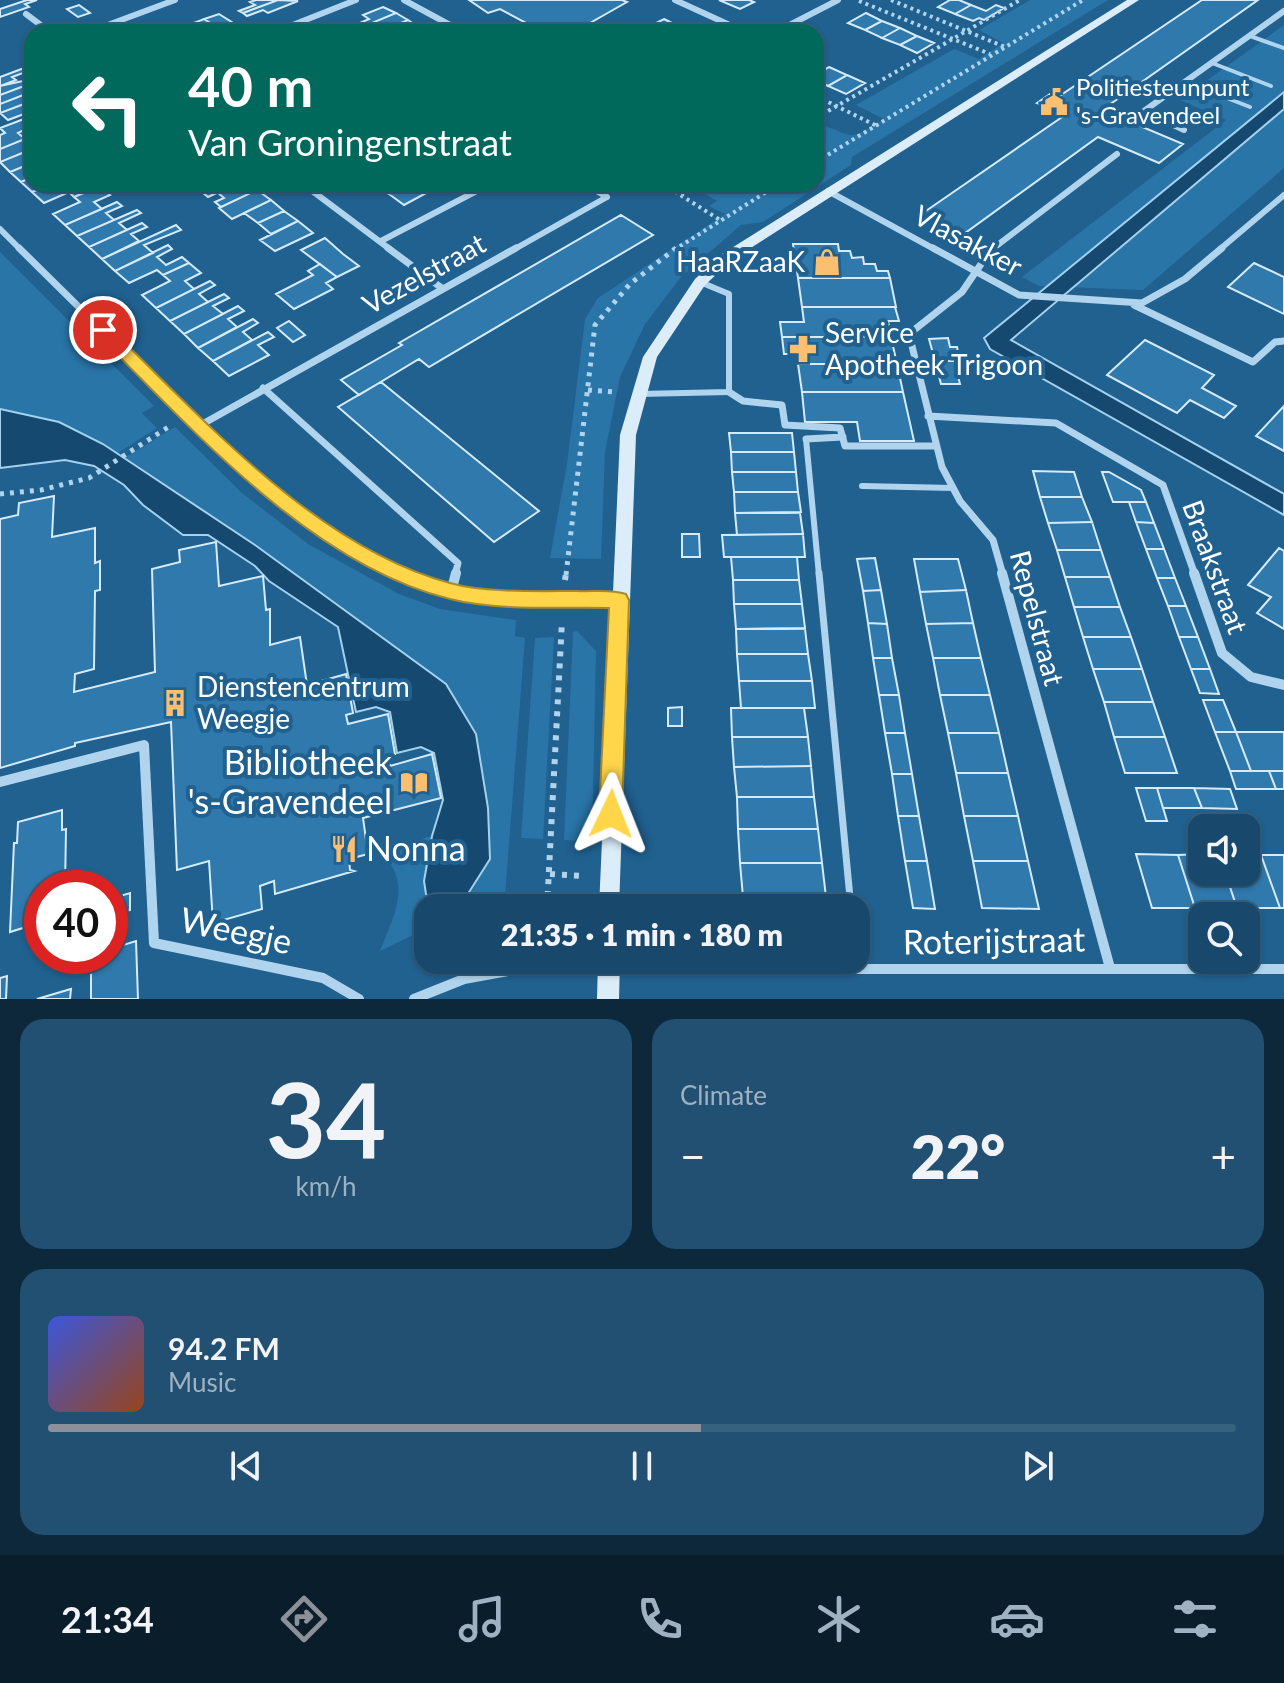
<!DOCTYPE html>
<html lang="en">
<head>
<meta charset="utf-8">
<style>
  body { margin:0; font-family:Lato,sans-serif; background:#215072; color:#f1f3f6; height:100vh; display:flex; flex-direction:column; font-size:30px; white-space:nowrap }
  * { box-sizing:border-box; margin:0 }
  p { font-size:26px; color:#9fb2c2 }
  .icon { flex:none; width:44px; height:44px; fill:none; stroke:currentColor; stroke-width:2; stroke-linecap:round; stroke-linejoin:round }
  .map { position:relative; height:999px; overflow:hidden }
  .details { display:flex; flex-direction:column; gap:20px; padding:20px; background:#0d283b; flex:1 }
  .details>* { flex:none }
  .top-card { position:absolute; left:24px; top:24px; width:800px; height:168px; border-radius:24px; box-shadow:0 2px 6px #0004,0 0 0 2px #36617f; background:#00695c; color:#fff; overflow:hidden }
  .buttons { position:absolute; left:1188px; top:814px; display:grid; gap:16px }
  .buttons a { display:grid; place-items:center; width:72px; height:72px; border-radius:16px; background:#18496c; box-shadow:0 2px 6px #0004,0 0 0 2px #36617f; font-size:40px }
  .speed { position:absolute; left:24px; top:870px; display:flex; gap:16px; font-size:40px; font-weight:700; text-align:center }
  .speed>* { display:grid; place-content:center; width:104px; height:104px; border-radius:50%; background:#18496c; box-shadow:0 2px 6px #0004,0 0 0 2px #36617f; line-height:1 }
  .speed .limit { border:12px solid #d22; background:#fff; color:#111 }
  .pin { position:absolute; display:grid; place-items:center; width:68px; height:68px; color:#fff; margin:-34px; border:4px solid #fff; border-radius:50%; box-shadow:0 2px 8px #0007 }
  .me { position:absolute; width:88px; margin:-44px; rotate:2deg; stroke-linejoin:round; filter:drop-shadow(0 0 6px #0008) }
  .turn { display:flex; align-items:center; gap:28px; height:168px; padding:0 32px; font-size:36px }
  .turn .icon { width:104px; height:104px; stroke-width:2.5 }
  .turn b { display:block; font-size:56px; line-height:68px }
  .big { font-size:60px; font-weight:800; line-height:1.1 }
  .details .widget { flex:1; display:flex; flex-direction:column; justify-content:center; gap:12px; min-width:0; padding:0 28px; border-radius:24px; background:#215072 }
  .details .dial { align-items:center; gap:0 }
  .dial b { font-size:104px; line-height:1 }
  .song { display:flex; align-items:center; gap:24px }
  .cover { width:96px; height:96px; border-radius:12px; background:linear-gradient(135deg,hsl(230 70% 55%),hsl(20 70% 35%)) }
  .played { height:8px; border-radius:4px; background:linear-gradient(90deg,#8c9099 55%,#36617f 55%) }
  .keys { display:flex; justify-content:space-around; direction:ltr }
  .heat { display:flex; justify-content:space-between; align-items:center; font-size:44px; direction:ltr }
  .details .tiles { flex:1; display:grid; gap:20px; grid-template-columns:1fr 1fr }
  .widget:last-child { grid-column:span 2 }
  .trip { position:absolute; left:414px; top:894px; width:456px; height:80px; border-radius:24px; background:#18496c; box-shadow:0 2px 6px #0004,0 0 0 2px #36617f; font-weight:800; line-height:80px; text-align:center }
  .dock { display:flex; height:128px; justify-content:space-around; align-items:center; background:#0a1d2b; color:#9fb2c2 }
  .dock .icon { width:56px; height:56px }
  .dock .active { color:#8c9099 }
  .dock b { font-size:36px; color:#f1f3f6 }
  .map>svg:first-child { display:block }
  .green { fill:#2975a8 }
  .water { fill:#16496f; stroke:#a3d1ee; stroke-width:2 }
  .building { fill:#2f79ad; stroke:#d5ebf9; stroke-width:2 }
  .lines { fill:none; stroke-linecap:round; stroke-linejoin:round }
  .path-far2 { stroke:#b0d4ed; stroke-width:4; stroke-dasharray:3 4; stroke-linecap:butt }
  .path-far1 { stroke:#b0d4ed; stroke-width:5; stroke-dasharray:4 6; stroke-linecap:butt }
  .path { stroke:#b0d4ed; stroke-width:6; stroke-dasharray:5 7; stroke-linecap:butt }
  .lane-far2 { stroke:#b0d4ed; stroke-width:4 }
  .lane-far1 { stroke:#b0d4ed; stroke-width:6 }
  .lane { stroke:#b0d4ed; stroke-width:7 }
  .street-far2 { stroke:#b0d4ed; stroke-width:6 }
  .street-far1 { stroke:#b0d4ed; stroke-width:7 }
  .street { stroke:#b0d4ed; stroke-width:10 }
  .secondary { fill:#dcedfa; fill-rule:evenodd }
  .route { fill:#ffd54a; stroke:#a68a30; stroke-width:2 }
  .labels { text-anchor:middle; stroke-width:8; stroke-linejoin:round; paint-order:stroke }
  .far-poi-label { font-size:24px; fill:#fff; stroke:#206190; text-anchor:start }
  .street-label { font-size:28px; fill:#fff; stroke:#206190 }
  .poi-label { font-size:28px; fill:#fff; stroke:#206190; text-anchor:start }
  .near-poi-label { font-size:34px; fill:#fff; stroke:#206190; text-anchor:end }
  .near-street-label { font-size:34px; fill:#fff; stroke:#206190 }
</style>
</head>
<body>
<div class="map">
<svg width="1284" height="999" viewBox="0 0 1284 999">
  <rect width="100%" height="100%" fill="#206190"/>
  <path class="green" d="M1030,0H1108L852,157L851,165L763,222L741,225L681,277L645,324L620,377L605,452L601,559L550,558L567,464L585,319L598,298L725,214L709,206L717,201L700,191L713,184H816V124C856,133 842,146 884,119L856,105L954,49L979,59L1003,43L979,30Z
    M1284,25V168L1143,290L1039,286L1022,277L1226,120L1180,100Z
    M0,252L154,406L142,413L157,428L118,453L59,422L0,409Z
    M175,427L242,493L308,544L399,594L440,609L516,620L515,636L525,638L504,908H459L475,886L488,808L476,734L324,597L255,545L124,458Z
    M577,631L596,651L592,841L564,840L573,632Z
    M554,637L543,839L521,838L535,638Z
    M432,836C427,863 420,884 436,908H428V950L417,933L380,951C394,914 414,882 379,851Z"/>
  <path class="water" d="M1284,92V109L1011,340L1284,494V515L990,349L984,338Z
    M0,409L59,422L103,444L255,545L446,684L476,734L488,808L490,859L459,908H436L426,894L424,881L432,836L443,800L434,753L421,747L397,753L390,712L376,707L356,712L338,627L269,581L255,566L208,535H183L143,505L124,485L94,466L65,460L0,468Z"/>
  <path class="building" d="M27,0H37L25,4L29,7L0,17V9Z
    M256,0H278L243,13L239,11L255,5L250,2Z
    M278,0L298,1L268,13L263,10L247,16L243,13Z
    M469,0H622L627,2L574,32H525L521,30L530,25L500,9L488,13Z
    M719,0H749L754,2L740,9Z
    M950,0H959L971,5L955,14L938,7Z
    M1202,0H1258L1102,110L1183,144L1159,163L1098,137L961,236L920,215L1065,115L1037,103L1050,94L1061,95Z
    M79,5L90,13L78,17L67,9Z
    M971,5L986,11L996,5L1004,8L984,20L979,18L973,21L955,14Z
    M383,7L396,13L365,26L360,23L369,19L363,15Z
    M396,13L408,20L387,29L374,22Z
    M866,13L882,21L865,30L848,23Z
    M219,14L238,26L230,29L235,32H225L204,19Z
    M204,19L225,32H203L191,24Z
    M664,19L690,32H638Z
    M408,20L420,28L410,32L387,29Z
    M882,21L900,28L882,38L865,30Z
    M900,28L917,36L900,45L882,38Z
    M917,36L934,43L917,53L900,45Z
    M27,67L31,70L12,77L16,80L0,86V77Z
    M829,67L847,75L828,86L816,80V74Z
    M847,75L865,83L846,94L828,86Z
    M32,79V83L0,95V86Z
    M32,83V87L27,89L31,92L0,104V95Z
    M31,92L32,101L0,113V104Z
    M32,101V111L8,120L0,113Z
    M24,119L32,126L18,133L25,139L0,149V135L5,133L0,128Z
    M32,136L29,142L32,149L0,162V149Z
    M32,149V163L10,172L0,162Z
    M32,163V177L21,182L10,172Z
    M32,177V184H51L32,192L21,182Z
    M51,184H76L80,187L96,184L99,186L74,197L69,192L44,203L32,192Z
    M106,184H125L106,192L110,195L94,202L102,209L65,225L53,214L80,202L74,197Z
    M206,184H236L208,197L202,192L211,188Z
    M236,184H249L257,190L221,207L215,202L224,198L217,192Z
    M374,184H409L389,194Z
    M409,184H424L420,186L428,192L404,205L389,194Z
    M257,190L271,200L232,219L219,208Z
    M271,200L284,211L258,223L244,213Z
    M117,202L122,206L106,213L114,220L77,236L65,225Z
    M137,210L141,213L119,223L127,230L89,247L77,236Z
    M284,211L298,221L271,234L258,223Z
    M621,215L653,235L429,367L419,359L359,395L341,380L402,345L399,343Z
    M298,221L313,233L275,251L260,240Z
    M142,223L147,227L131,234L139,241L102,259L89,247Z
    M176,225L181,230L144,245L153,253L115,271L102,259Z
    M325,238L343,254L359,266L337,277L301,250Z
    M793,244H838L839,251H850L852,258L863,257L864,264H875L877,271H888L890,278H798Z
    M168,245L172,249L157,257L166,265L182,257L189,263L163,275L157,270L129,283L115,271Z
    M189,263L201,273L185,281L194,289L156,308L142,295L170,281L163,275Z
    M1254,263L1284,277V314L1228,287Z
    M320,264L337,277L326,283L333,289L294,309L276,294L313,275L308,271Z
    M798,278H890L896,307H802Z
    M210,281L215,285L199,294L208,302L170,321L156,308Z
    M224,294L229,298L213,306L223,314L184,334L170,321Z
    M238,306L244,311L228,319L237,327L198,348L184,334Z
    M802,307H895L899,321H888L891,337H782L780,322H804Z
    M253,319L258,323L243,332L252,340L213,361L198,348Z
    M289,321L305,335L293,342L277,328Z
    M268,332L274,337L258,345L269,355L229,376L213,361Z
    M782,337H891L897,364H798L797,354H784Z
    M948,338L950,347H957L960,361H935L929,339Z
    M1145,340L1214,375L1202,388L1236,406L1224,418L1190,400L1177,413L1107,375Z
    M935,361H960L964,376H958L960,384H941Z
    M798,364H897L903,392H802Z
    M381,382L539,511L494,542L338,407Z
    M802,392H903L914,441H860L857,422H805Z
    M1284,406V451L1256,436Z
    M729,433H792L794,452H731Z
    M731,452H794L796,472H732Z
    M1033,471L1074,472L1082,497H1040Z
    M732,472H796L798,492H734Z
    M1102,472H1109L1141,490L1146,502H1113Z
    M734,492H798L801,512L735,513Z
    M54,496L52,537L95,528V563L100,561V590L95,591L94,669L75,674L74,692L155,672L152,569L180,562L179,550L216,542L219,586L263,576L266,610L270,609V645L300,637L307,685L346,674L353,713L346,715L348,724L388,714L395,754L389,756L390,766L432,754L441,798L363,818L368,854L349,859L350,870L354,871L275,894L274,881L260,886L262,909L213,923L209,861L177,870L171,722L75,743V746L0,768V519L18,515L19,503Z
    M1040,497H1082L1092,522L1048,523Z
    M1129,502H1146L1154,523L1136,522Z
    M735,513H800L803,534L737,535Z
    M1092,522L1101,550H1057L1048,523Z
    M1136,522L1154,523L1164,549H1146Z
    M682,534H699L700,557H682Z
    M803,534L805,557H724L722,535Z
    M1279,548L1284,551V629L1257,613L1271,597L1248,585Z
    M1146,549H1164L1175,578H1157Z
    M1057,550H1101L1110,577H1065Z
    M731,557H797L799,580H733Z
    M875,558L881,590L863,591L857,559Z
    M914,559H958L966,590L920,592Z
    M1065,577H1110L1120,607H1074Z
    M1157,578H1175L1186,606H1168Z
    M733,580H799L802,604H734Z
    M881,590L887,624L868,623L863,591Z
    M966,590L973,623L926,624L920,592Z
    M734,604H802L805,628L736,629Z
    M1168,606H1186L1198,637H1179Z
    M1074,607H1120L1131,637H1083Z
    M868,623L887,624L892,658H873Z
    M973,623L981,658H933L926,624Z
    M736,629H805L808,654H737Z
    M1083,637H1131L1142,669H1093Z
    M1179,637H1198L1210,669H1191Z
    M737,654H808L812,681H739Z
    M873,658H892L899,695H879Z
    M933,658H981L990,695H940Z
    M1093,669H1142L1153,702H1104Z
    M1191,669H1210L1219,694L1200,693Z
    M739,681H812L815,708H741Z
    M879,695H899L905,733H885Z
    M940,695H990L999,733H948Z
    M1203,700H1223L1236,732H1215Z
    M1104,702H1153L1165,737H1114Z
    M682,707V726H668V708Z
    M731,708H804L808,737H732Z
    M1215,732H1236L1251,771H1230Z
    M1236,732H1284V771H1251Z
    M885,733H905L912,774H892Z
    M948,733H999L1008,773H956Z
    M732,737H808L811,766L734,767Z
    M1114,737H1165L1177,773H1125Z
    M811,766L814,797H737L734,767Z
    M1230,771H1269L1276,789H1236Z
    M1269,771H1284V789H1276Z
    M956,773H1008L1018,816H964Z
    M892,774H912L919,816H898Z
    M1136,788H1157L1167,821H1146Z
    M1157,788H1194L1202,808H1163Z
    M1194,788L1230,789L1237,809L1202,808Z
    M737,797H814L818,829H738Z
    M62,810V830L66,829L65,888H42V922L10,932L14,843H17L18,822Z
    M898,816H919L927,861H905Z
    M964,816H1018L1028,861H973Z
    M738,829H818L822,863H740Z
    M1136,854L1178,855L1195,908H1152Z
    M1202,854V872H1225L1237,908H1195L1178,855Z
    M1246,855H1261L1280,908H1237L1225,872H1246Z
    M1261,855H1284V908H1280Z
    M905,861H927L935,909L913,908Z
    M973,861H1028L1039,909L982,908Z
    M740,863H822L826,897H743Z
    M130,893V910L110,916V899Z
    M136,941L138,999H91V956H110V949Z
    M7,976L6,999H0V978Z
    M71,989L70,999H37Z"/>
  <g class="lines">
    <path class="path-far2" d="M891,0L1005,47
      M859,1L990,54
      M816,96L877,126
      M816,118L1020,0
      M816,162L1083,0
      M663,184L720,220
      M681,194L699,184
      M674,250L779,184"/>
    <path class="path-far1" d="M588,390L615,392
      M0,494L41,490L89,478L170,426
      M566,575L595,325L630,284L676,248"/>
    <path class="path" d="M565,580L566,573
      M550,874L583,876
      M547,908L562,621"/>
    <path class="lane-far2" d="M1250,36L1284,48
      M1212,63L1271,86
      M1186,82L1250,107"/>
    <path class="lane-far1" d="M639,394L729,392V294L700,282
      M806,439L819,575
      M862,486L953,488"/>
    <path class="lane" d="M819,573L851,908"/>
    <path class="street-far2" d="M404,0L463,32
      M675,0L745,32
      M26,14L50,32
      M89,32L175,0
      M275,32L356,0
      M776,32L838,0
      M1184,130L1144,111L1284,11
      M303,184L391,250
      M584,184L607,197
      M828,191L936,250
      M0,229L21,250
      M381,241L490,184
      M513,250L607,197
      M991,250L1117,154
      M1219,250L1284,195"/>
    <path class="street-far1" d="M19,248C67,295 115,343 163,390C236,462 310,534 405,575
      M388,248L443,289
      M933,248L1019,295L1142,303L1185,279L1222,248
      M992,248L962,292L909,334L942,467L960,501L993,540L1003,575
      M1134,305L1253,362L1275,342L1284,341
      M263,388L458,563L455,575
      M729,392L743,401L782,405L785,425L840,428L845,446H936
      M928,416L1056,423L1163,485L1195,575
      M199,426L516,248
      M806,439L843,437"/>
    <path class="street" d="M400,573L451,592L530,599L619,600
      M1002,573L1110,968
      M1194,573L1222,653L1251,677L1284,685
      M451,592L456,573
      M0,782L144,745L154,943L323,978L359,999
      M414,999L464,979L542,965L640,969H1284"/>
    <path class="secondary" d="M1127,0H1139L732,260L705,285L657,357L636,435L619,908H599L620,435L643,357L695,279L722,254Z
      M598,960H620L619,999H597Z"/>
  </g>
  <path class="route" d="M103,325L109,327C203,419 318,548 450,583C485,593 540,591 577,591C593,592 611,589 626,594L629,600L622,814L619,821L611,825L603,821L599,814L609,608C560,607 497,611 450,599C313,566 193,430 97,334L95,330Z"/>
  <defs>
    <g id="civic-bare" transform="scale(2.16)"><path d="M-.6-6.5H3V-4.5H.6V-3L4-1V1h2V6H-6V1h2V-1L-.6-3ZM-1.2 2.5V6h2.4V2.5Z" fill="#fabf70" stroke="#206190" stroke-width="2.5" paint-order="stroke"/></g>
    <g id="shop-bare" transform="scale(2.16)"><path d="M-5-2.5h2.3a2.7 3.5 0 0 1 5.4 0H5L5.5 6h-11ZM-1.5-2.5h3a1.5 2.3 0 0 0-3 0Z" fill="#fabf70" stroke="#206190" stroke-width="2.5" paint-order="stroke"/></g>
    <g id="pharmacy-bare" transform="scale(2.16)"><path d="M-2-6h4v4h4v4h-4v4h-4v-4h-4v-4h4Z" fill="#fabf70" stroke="#206190" stroke-width="2.5" paint-order="stroke"/></g>
    <g id="building-bare" transform="scale(2.16)"><path d="M-4-6H4V6H1V3H-1V6H-4ZM-2.5-4.3h1.7v1.8h-1.7ZM.8-4.3h1.7v1.8H.8ZM-2.5-1h1.7V.8h-1.7ZM.8-1h1.7V.8H.8Z" fill="#fabf70" stroke="#206190" stroke-width="2.5" paint-order="stroke"/></g>
    <g id="library-bare" transform="scale(2.16)"><path d="M-6-4Q-3-5.5-.7-3.5V5Q-3 3-6 4ZM6-4Q3-5.5 .7-3.5V5Q3 3 6 4Z" fill="#fabf70" stroke="#206190" stroke-width="2.5" paint-order="stroke"/></g>
    <g id="restaurant-bare" transform="scale(2.16)"><path d="M-5-6h1v4h1v-4h1v4h1v-4h1v5L-1.5 .5V6h-2V.5L-5-1ZM5-6V6H3V1.5H1.5Q1.5-4 5-6Z" fill="#fabf70" stroke="#206190" stroke-width="2.5" paint-order="stroke"/></g>
  </defs>
  <g fill-rule="evenodd">
    <use href="#civic-bare" x="1054" y="102"/>
    <use href="#shop-bare" x="827" y="262"/>
    <use href="#pharmacy-bare" x="803" y="349"/>
    <use href="#building-bare" x="175" y="703"/>
    <use href="#library-bare" x="414" y="783"/>
    <use href="#restaurant-bare" x="344" y="849"/>
  </g>
  <g class="labels">
    <g class="far-poi-label">
      <text x="1076" y="96">Politiesteunpunt<tspan x="1076" dy="28">'s-Gravendeel</tspan></text>
    </g>
    <g class="street-label">
      <text transform="translate(968 241) rotate(28)" y="10">Vlasakker</text>
      <text transform="translate(424 274) rotate(-29)" y="10">Vezelstraat</text>
      <text transform="translate(1215 567) rotate(70)" y="10">Braakstraat</text>
      <text transform="translate(1037 618) rotate(75)" y="10">Repelstraat</text>
    </g>
    <g class="poi-label">
      <text x="805" y="272" text-anchor="end">HaaRZaaK</text>
      <text x="825" y="343">Service<tspan x="825" dy="32">Apotheek Trigoon</tspan></text>
      <text x="197" y="697">Dienstencentrum<tspan x="197" dy="32">Weegje</tspan></text>
    </g>
    <g class="near-poi-label">
      <text x="392" y="775">Bibliotheek<tspan x="392" dy="39">'s-Gravendeel</tspan></text>
      <text x="366" y="861" text-anchor="start">Nonna</text>
    </g>
    <g class="near-street-label">
      <text transform="translate(236 931) rotate(12)" y="12">Weegje</text>
      <text transform="translate(994 941) rotate(-1)" y="12">Roterijstraat</text>
    </g>
  </g>
</svg>
<div class="buttons">
<a><svg class="icon" aria-label="sound" viewBox="0 0 24 24"><path d="M4 9h4l5-4v14l-5-4H4zM17 9q2 3 0 6"/></svg></a>
<a><svg class="icon" aria-label="search" viewBox="0 0 24 24"><circle cx="10" cy="10" r="6"/><path d="M15 15l6 6"/></svg></a>
</div>
<div class="speed"><div class="limit">40</div></div>
<div class="pin" style="left:103px;top:330px;background:#d93025"><svg class="icon" aria-label="arrive" viewBox="0 0 24 24"><path d="M6 21V4h12l-3 4 3 4H6"/></svg></div>
<svg class="me" style="left:611px;top:814px" viewBox="-20 -20 40 40"><path d="M0-17L14 15 0 8-14 15z" fill="#ffd54a" stroke="#fff" stroke-width="4"/></svg>
<div class="trip">21:35 · 1 min · 180 m</div>
<div class="top-card">
<div class="turn"><svg class="icon" aria-label="left" viewBox="0 0 24 24"><path d="M17 20v-9H6M10 6l-5 5 5 5"/></svg><div><b>40 m</b>Van Groningenstraat</div></div>
</div>
</div>
<section class="details">
<div class="tiles">
<div class="widget dial"><b>34</b><p>km/h</p></div>
<div class="widget"><p>Climate</p>
<div class="heat"><a>−</a><b class="big">22°</b><a>+</a></div>
</div>
<div class="widget">
<div class="song"><i class="cover"></i><div><b>94.2 FM</b><p>Music</p></div></div>
<div class="played"></div>
<div class="keys"><svg class="icon" aria-label="previous" viewBox="0 0 24 24"><path d="M18 5L8 12l10 7zM5 5v14"/></svg><svg class="icon" aria-label="pause" viewBox="0 0 24 24"><path d="M8 5v14M16 5v14"/></svg><svg class="icon" aria-label="next" viewBox="0 0 24 24"><path d="M6 5l10 7-10 7zM19 5v14"/></svg></div>
</div>
</div>
</section>
<nav class="dock">
<b>21:34</b>
<svg class="icon active" aria-label="directions" viewBox="0 0 24 24"><path d="M12 3l9 9-9 9-9-9zM9 14v-3h6M13 9l2 2-2 2"/></svg>
<svg class="icon" aria-label="music" viewBox="0 0 24 24"><path d="M9 18V5l10-2v13"/><circle cx="6" cy="18" r="3"/><circle cx="16" cy="16" r="3"/></svg>
<svg class="icon" aria-label="phone" viewBox="0 0 24 24"><path d="M5 4h4l2 5-3 2q2 4 5 5l2-3 5 2v4C11 20 4 13 5 4z"/></svg>
<svg class="icon" aria-label="climate" viewBox="0 0 24 24"><path d="M12 3v18M4 7l16 10M4 17L20 7"/></svg>
<svg class="icon" aria-label="car" viewBox="0 0 24 24"><path d="M5 17H2v-5l4-1 3-4h7l3 4 3 1v5h-3M9 17h6M6 11h13"/><circle cx="7" cy="17" r="2"/><circle cx="17" cy="17" r="2"/></svg>
<svg class="icon" aria-label="filters" viewBox="0 0 24 24"><path d="M4 7h16M4 17h16"/><circle cx="9" cy="7" r="2"/><circle cx="15" cy="17" r="2"/></svg>
</nav>
</body>
</html>
